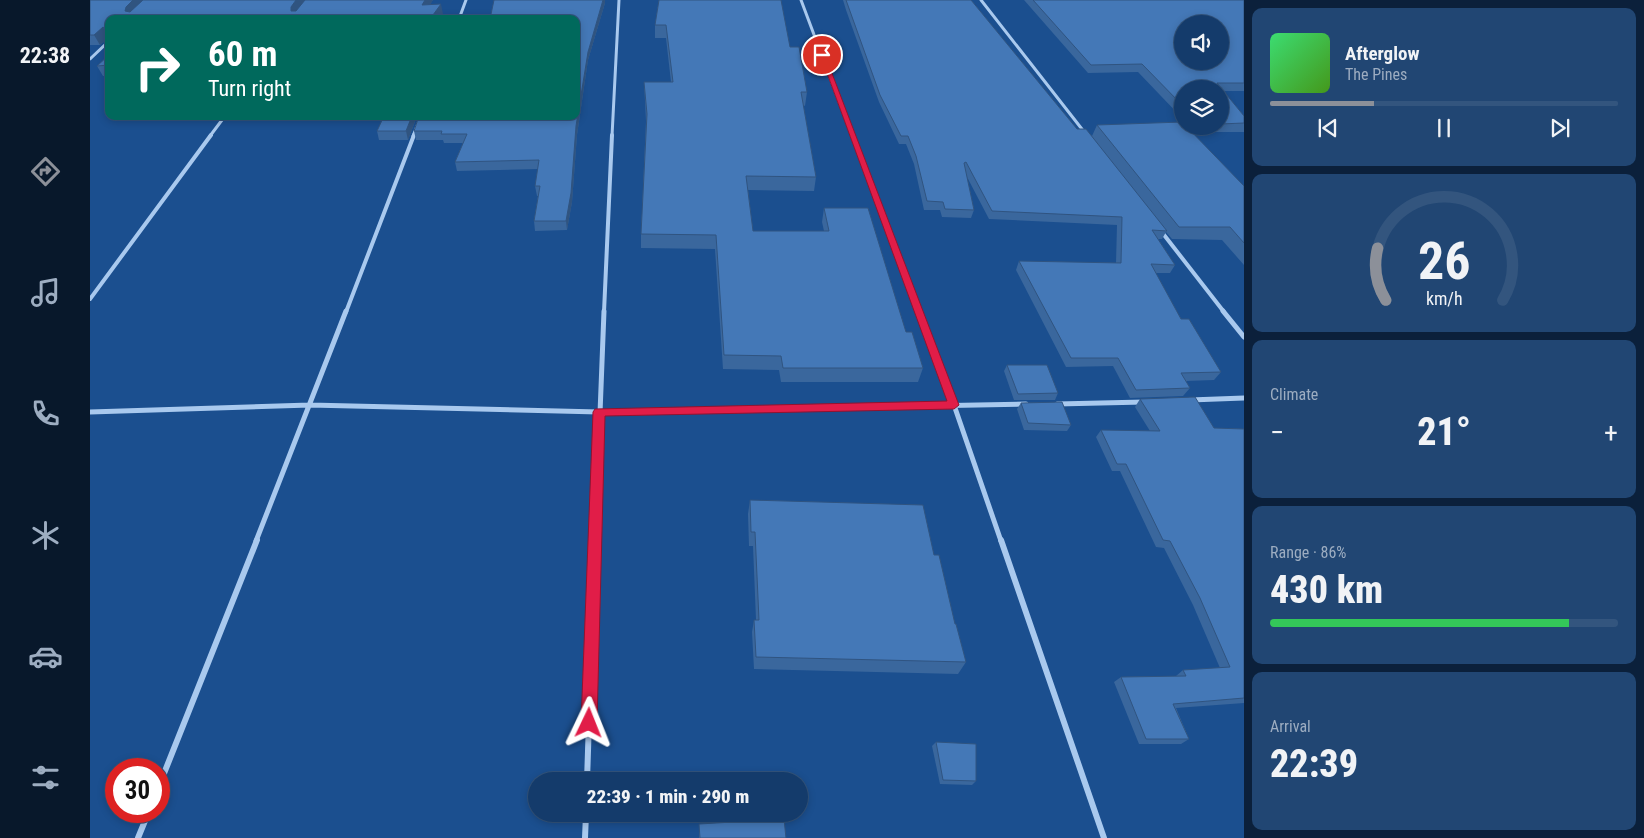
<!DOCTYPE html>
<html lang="en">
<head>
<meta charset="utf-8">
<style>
  body { margin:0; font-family:"Roboto Condensed",sans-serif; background:#214673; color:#f1f3f6; height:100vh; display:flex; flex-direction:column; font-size:19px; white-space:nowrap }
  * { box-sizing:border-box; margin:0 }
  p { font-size:16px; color:#9dadc1 }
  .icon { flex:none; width:28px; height:28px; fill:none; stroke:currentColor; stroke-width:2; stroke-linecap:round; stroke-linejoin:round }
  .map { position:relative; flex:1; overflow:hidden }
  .details { display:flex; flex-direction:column; gap:8px; padding:8px; background:#0b203b; width:400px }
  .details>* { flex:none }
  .hud { position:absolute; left:15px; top:15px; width:475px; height:105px; border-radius:10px; box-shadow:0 2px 8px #0003,0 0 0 1px #33557e; background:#00695c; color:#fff; overflow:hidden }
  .buttons { position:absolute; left:1084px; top:15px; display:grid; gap:10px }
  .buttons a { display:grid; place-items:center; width:55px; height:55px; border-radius:50%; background:#143b6b; box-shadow:0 2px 8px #0003,0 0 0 1px #33557e; font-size:25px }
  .speed { position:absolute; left:15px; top:758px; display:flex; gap:10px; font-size:25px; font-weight:700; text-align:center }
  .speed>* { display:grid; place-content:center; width:65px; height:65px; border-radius:50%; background:#143b6b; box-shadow:0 2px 8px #0003,0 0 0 1px #33557e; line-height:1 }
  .speed .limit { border:8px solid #d22; background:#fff; color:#111 }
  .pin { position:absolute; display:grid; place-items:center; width:42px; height:42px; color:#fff; margin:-21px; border:2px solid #fff; border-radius:50%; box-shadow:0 1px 5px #0007 }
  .me { position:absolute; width:55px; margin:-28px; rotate:2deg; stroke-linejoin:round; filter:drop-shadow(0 0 4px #0008) }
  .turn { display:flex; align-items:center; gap:18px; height:105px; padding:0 20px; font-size:22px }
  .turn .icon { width:65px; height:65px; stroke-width:2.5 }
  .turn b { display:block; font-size:35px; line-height:42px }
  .big { font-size:38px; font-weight:800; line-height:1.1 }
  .details .card { flex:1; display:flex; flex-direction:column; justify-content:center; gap:8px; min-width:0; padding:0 18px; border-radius:10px; background:#214673 }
  .details .dial { align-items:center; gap:0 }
  .dial svg { height:130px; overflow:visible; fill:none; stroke:#33557e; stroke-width:7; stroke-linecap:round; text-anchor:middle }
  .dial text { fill:#f1f3f6; stroke:none }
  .song { display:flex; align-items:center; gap:15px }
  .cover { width:60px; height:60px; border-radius:8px; background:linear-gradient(135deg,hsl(140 70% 55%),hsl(100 70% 35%)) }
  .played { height:5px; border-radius:2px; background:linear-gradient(90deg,#8c9099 30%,#33557e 30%) }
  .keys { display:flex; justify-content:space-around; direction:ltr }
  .heat { display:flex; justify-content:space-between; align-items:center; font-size:28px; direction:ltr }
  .charge { height:8px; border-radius:4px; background:linear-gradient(90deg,#34c759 86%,#33557e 0) }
  .trip { position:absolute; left:438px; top:772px; width:280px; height:50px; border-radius:25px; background:#143b6b; box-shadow:0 2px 8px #0003,0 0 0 1px #33557e; font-weight:800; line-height:50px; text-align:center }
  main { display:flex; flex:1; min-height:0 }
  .tabs { display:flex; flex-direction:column; width:90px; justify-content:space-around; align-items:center; background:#08182b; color:#9dadc1 }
  .tabs .icon { width:35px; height:35px }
  .tabs .active { color:#8c9099 }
  .tabs b { font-size:22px; color:#f1f3f6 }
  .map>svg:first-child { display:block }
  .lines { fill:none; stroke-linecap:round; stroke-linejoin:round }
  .minor-far3 { stroke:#a9c9ee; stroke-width:3 }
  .minor-far2 { stroke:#a9c9ee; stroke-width:4 }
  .minor-far1 { stroke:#a9c9ee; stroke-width:5 }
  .minor { stroke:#a9c9ee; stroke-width:6 }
  .wall { fill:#3a679d }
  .shaded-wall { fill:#305480 }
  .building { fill:#4478b7; stroke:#305480; fill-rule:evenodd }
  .route { fill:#e11d48; stroke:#92132f }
</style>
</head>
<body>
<main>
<nav class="tabs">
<b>22:38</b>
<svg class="icon active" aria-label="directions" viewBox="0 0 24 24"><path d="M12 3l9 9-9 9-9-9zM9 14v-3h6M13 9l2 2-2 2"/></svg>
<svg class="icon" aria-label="music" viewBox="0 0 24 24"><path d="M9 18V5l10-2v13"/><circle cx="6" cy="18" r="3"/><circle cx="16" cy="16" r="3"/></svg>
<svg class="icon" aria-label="phone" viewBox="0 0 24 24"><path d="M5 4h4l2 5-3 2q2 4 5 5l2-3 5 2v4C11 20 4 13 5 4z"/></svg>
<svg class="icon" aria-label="climate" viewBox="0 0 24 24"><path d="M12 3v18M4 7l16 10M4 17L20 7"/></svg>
<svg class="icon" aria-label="car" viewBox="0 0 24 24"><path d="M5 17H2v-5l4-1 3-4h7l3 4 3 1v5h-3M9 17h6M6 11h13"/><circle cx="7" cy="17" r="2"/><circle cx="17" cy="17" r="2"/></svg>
<svg class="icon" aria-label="filters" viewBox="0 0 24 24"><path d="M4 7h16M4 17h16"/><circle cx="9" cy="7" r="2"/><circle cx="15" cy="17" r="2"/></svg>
</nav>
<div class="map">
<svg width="1154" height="838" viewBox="0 0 1154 838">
  <rect width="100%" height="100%" fill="#1b4f8f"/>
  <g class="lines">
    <path class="minor-far3" d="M711,0L762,136
      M891,0L995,133
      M369,19L376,0
      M0,59L19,41
      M120,136L135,116
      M323,136L331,116
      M522,136L529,0"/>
    <path class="minor-far2" d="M762,135L829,312
      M1071,231L1134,312
      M0,299L121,135
      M256,312L324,135
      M514,312L522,135"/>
    <path class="minor-far1" d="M828,311L864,405L911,541
      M1133,311L1154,337
      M1100,400L1154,398
      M967,404L1054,402
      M0,412L220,405L509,412L936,404
      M166,541L256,311
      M505,541L514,311"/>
    <path class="minor" d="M911,540L1014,838
      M497,781L505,540
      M69,786L167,540
      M48,838L59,811
      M495,838L496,814"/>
  </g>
  <path class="wall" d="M0,0H343L340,4L353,14L19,19V42L17,39L10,45H0Z
    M404,0H515V3L498,60L487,135L482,202L477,230L445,231L444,221L448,196H447L445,186L448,169L367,171L365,162L373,143H354L353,140H326L324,131L486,116Z
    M569,0L700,47L717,92L715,106L713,105L726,177L724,191L658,190L663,231H734L732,222L734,208L816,332L833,368L828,382H691L689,370L633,369L625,249L551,248V234L556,121L554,82H581L576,38H565V25Z
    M753,0H881L987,129L1002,136L1007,125L1154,186V265L1132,240L1082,239L1076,232L1072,239H1068L1085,265L1080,273H1065L1091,319L1131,372L1124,380L1096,381L1100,388L1093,396L1040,398L1023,366L976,367L926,270L929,261L1026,263L1027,225L899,219L877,177L884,210L881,218L852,217L850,210H834L824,164L816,144H809L789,102L756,10Z
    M934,0H1154V91H1133L1154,116V132H1107L1101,126H1130V89H1092V118L1048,72L998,73Z
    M19,55V76H13L7,66Z
    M257,116H290L289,119L258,118Z
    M294,116H327L318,140H289L287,131Z
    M917,365L968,393L965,400H924L914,371Z
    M1050,399L1124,428L1154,429V703L1086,708L1099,739L1091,744H1049L1024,682L1031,677L1086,676L1093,670L1130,668L1103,605L1074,548L1066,547L1030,471H1022L1006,437L1011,430L1060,431L1045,407Z
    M931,403L981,425L977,431L934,430L927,409Z
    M660,500L844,555L876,662L868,674L664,669L662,632L664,620H666L663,546H659L658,514Z
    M846,742L886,781L882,785L850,784L842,746Z
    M609,824L696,838H609Z"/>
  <path class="shaded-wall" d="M43,0H58L41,17L35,11L36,7Z
    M206,0H217L204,17L201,11V7Z
    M335,0H343L334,15L332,5Z
    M513,0H515V3L498,60L487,135L482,202L477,230L476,221L486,126L498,52Z
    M351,4L353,14L350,19H340Z
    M13,27L17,34H15L17,39L10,45L4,35Z
    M322,116H327L318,140L316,131Z"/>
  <path class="building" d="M0,0H43L36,7L35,11L40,12L53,0H206L201,7V11H206L215,0H335L332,5L351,4L340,19H19V34H15L17,30L13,27L4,35H0Z
    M404,0H513L498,52L486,126L481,193L476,221H444L450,186H445L449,160L365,162L377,134H351L352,131H324L329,116H486V19H400Z
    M569,0H691L700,47H709L717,92H711L726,177L656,176L663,231H739L734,208H778L816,332H822L833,368H693L691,356L634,355L626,235L551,234L557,114L554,82H583L576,25H565Z
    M756,0H881L987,129H996L1077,231L1062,230L1085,265L1061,264L1091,319H1099L1131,372L1091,373L1100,388L1046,390L1028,358H981L929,261L1031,263L1032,217L902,211L876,162L874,163L884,210L855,209L853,202L837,201L826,156L818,136H811L790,95Z
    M943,0H1154V83H1127L1154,116V123L1130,124V89H1092V105L1052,64L1001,65ZM1092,24H1130V61H1092Z
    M19,55V65L7,66Z
    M294,116H322L316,131H287Z
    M1092,122V126H1096L1154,186V243L1140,227H1089L1007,125Z
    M917,365H957L968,393L928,394Z
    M1105,397L1124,428L1154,429V698L1083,704L1099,739H1056L1031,677L1096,676L1093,670L1140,667L1110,598L1080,541L1073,540L1036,464H1027L1011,430L1070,431L1050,399Z
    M972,402L981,425L938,423L931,403Z
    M660,500L833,505L844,555H849L865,624H866L876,662L666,657L664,620H669L665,532H661Z
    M846,742L886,744V781L853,780Z
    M694,819L696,838H610L609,824Z"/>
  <path class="route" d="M730,54L735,55L869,405L864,409L515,416L507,723L504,728L499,731L494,728L491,723L503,412L505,409L857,401Z"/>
</svg>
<div class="buttons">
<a><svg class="icon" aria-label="sound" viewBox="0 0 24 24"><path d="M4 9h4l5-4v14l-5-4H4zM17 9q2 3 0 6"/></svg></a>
<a><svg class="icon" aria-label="layers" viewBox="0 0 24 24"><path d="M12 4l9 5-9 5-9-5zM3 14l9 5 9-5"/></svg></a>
</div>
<div class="speed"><div class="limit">30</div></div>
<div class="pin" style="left:732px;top:55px;background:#d93025"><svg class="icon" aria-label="arrive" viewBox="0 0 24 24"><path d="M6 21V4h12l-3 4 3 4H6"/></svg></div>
<svg class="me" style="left:499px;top:723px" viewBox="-20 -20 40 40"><path d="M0-17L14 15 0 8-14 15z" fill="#e11d48" stroke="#fff" stroke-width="4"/></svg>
<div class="trip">22:39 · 1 min · 290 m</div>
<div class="hud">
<div class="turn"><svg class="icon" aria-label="right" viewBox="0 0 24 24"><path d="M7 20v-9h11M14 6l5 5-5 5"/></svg><div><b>60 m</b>Turn right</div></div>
</div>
</div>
<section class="details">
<div class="card">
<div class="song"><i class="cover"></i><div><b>Afterglow</b><p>The Pines</p></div></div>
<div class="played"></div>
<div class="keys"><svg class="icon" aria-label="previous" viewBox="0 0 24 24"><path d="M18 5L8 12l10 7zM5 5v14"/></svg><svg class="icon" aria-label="pause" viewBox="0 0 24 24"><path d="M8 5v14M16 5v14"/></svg><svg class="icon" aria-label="next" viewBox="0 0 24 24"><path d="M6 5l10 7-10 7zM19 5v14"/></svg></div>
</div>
<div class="card dial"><svg viewBox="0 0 100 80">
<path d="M14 69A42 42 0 1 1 86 69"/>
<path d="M14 69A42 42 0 0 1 9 37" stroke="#8c9099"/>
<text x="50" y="56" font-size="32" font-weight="700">26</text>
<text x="50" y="72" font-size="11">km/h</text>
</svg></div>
<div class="card"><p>Climate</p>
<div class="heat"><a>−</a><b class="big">21°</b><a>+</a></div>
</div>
<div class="card"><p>Range · 86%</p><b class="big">430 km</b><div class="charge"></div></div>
<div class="card"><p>Arrival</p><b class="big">22:39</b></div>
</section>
</main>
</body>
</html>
